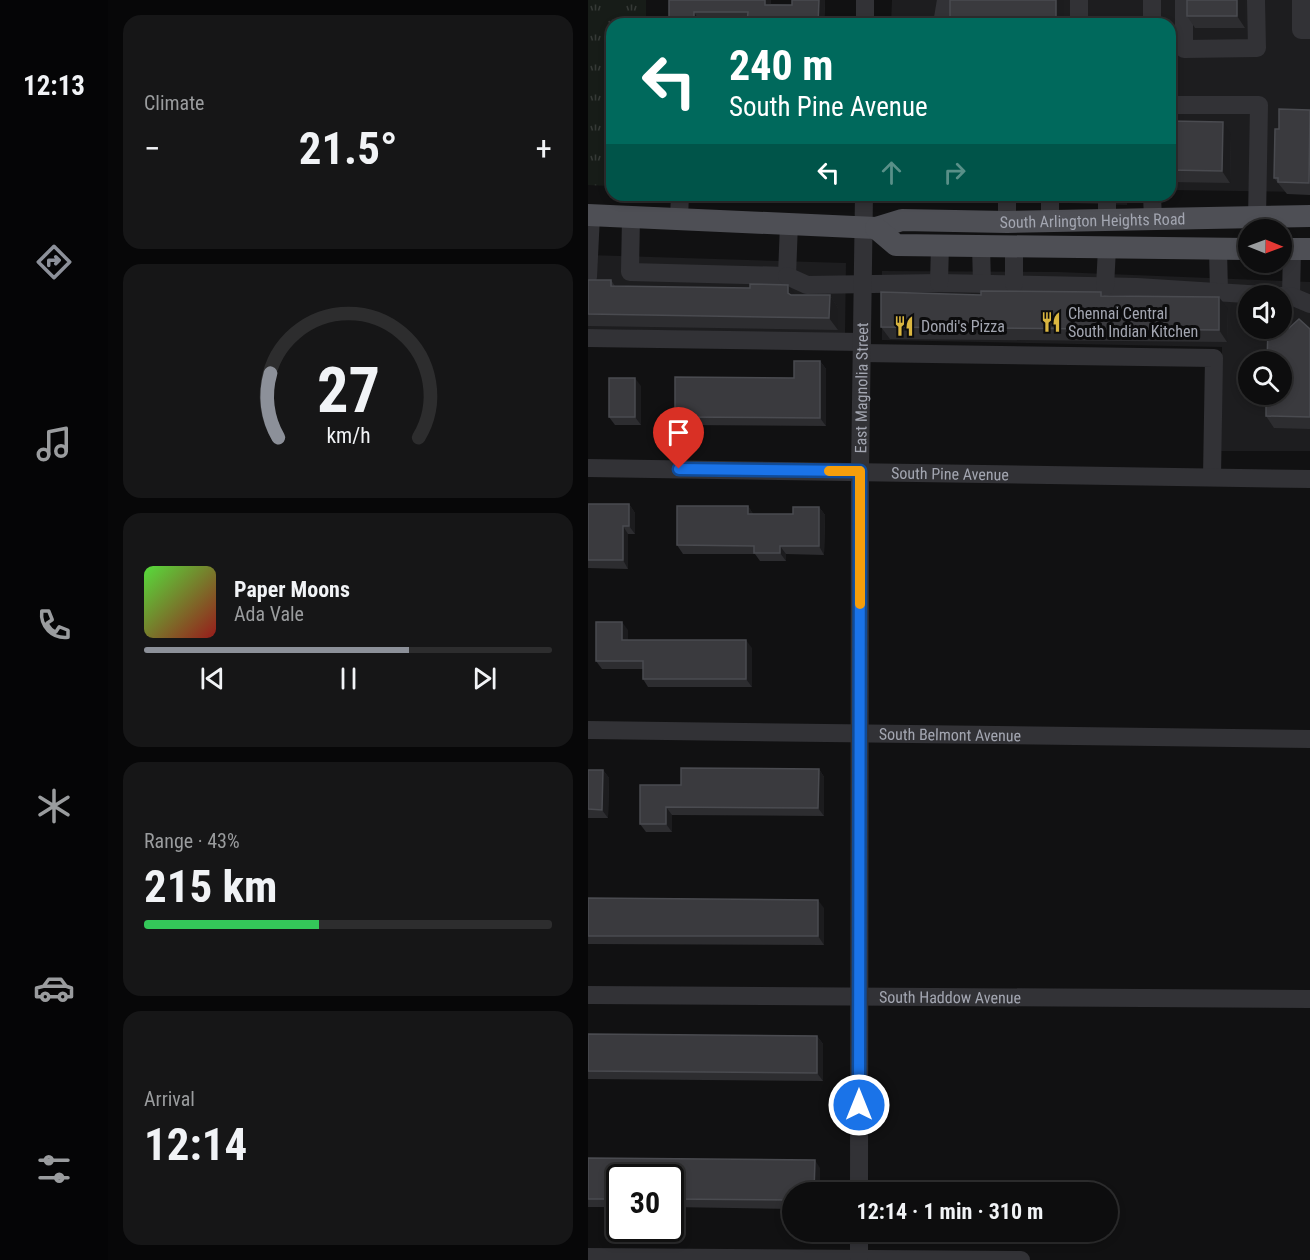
<!DOCTYPE html>
<html lang="en">
<head>
<meta charset="utf-8">
<style>
  body { margin:0; font-family:"Roboto Condensed",sans-serif; background:#161617; color:#f1f3f6; height:100vh; display:flex; flex-direction:column; font-size:22px; white-space:nowrap }
  * { box-sizing:border-box; margin:0 }
  p { font-size:20px; color:#9a9c9e }
  .icon { flex:none; width:33px; height:33px; fill:none; stroke:currentColor; stroke-width:2; stroke-linecap:round; stroke-linejoin:round }
  .map { position:relative; flex:1; overflow:hidden }
  .side { display:flex; flex-direction:column; gap:15px; padding:15px; background:#070708; width:480px }
  .side>* { flex:none }
  .guide { position:absolute; left:18px; top:18px; width:570px; height:183px; border-radius:18px; box-shadow:0 3px 9px #0003,0 0 0 2px #2d2d2e; background:#00695c; color:#fff; overflow:hidden }
  .needle { width:39px; rotate:91deg }
  .fabs { position:absolute; left:650px; top:219px; display:grid; gap:12px }
  .fabs a { display:grid; place-items:center; width:54px; height:54px; border-radius:50%; background:#0d0d0e; box-shadow:0 3px 9px #0003,0 0 0 2px #2d2d2e; font-size:30px }
  .speed { position:absolute; left:18px; top:1164px; display:flex; gap:12px; font-size:30px; font-weight:700; text-align:center }
  .speed>* { display:grid; place-content:center; width:78px; height:78px; border-radius:50%; background:#0d0d0e; box-shadow:0 3px 9px #0003,0 0 0 2px #2d2d2e; line-height:1 }
  .speed .limit { border:3px solid #111; border-radius:9px; background:#fff; color:#111 }
  .pin { position:absolute; display:grid; place-items:center; width:51px; height:51px; color:#fff; margin:-62px -26px; border-radius:50% 50% 50% 0; rotate:-45deg; box-shadow:0 0 6px #0007 }
  .pin .icon { rotate:45deg }
  .me { position:absolute; width:66px; margin:-33px; rotate:0deg; stroke-linejoin:round; filter:drop-shadow(0 0 4px #0008) }
  .turn { display:flex; align-items:center; gap:21px; height:126px; padding:0 24px; font-size:27px }
  .turn .icon { width:78px; height:78px; stroke-width:2.5 }
  .turn b { display:block; font-size:42px; line-height:51px }
  .lanes { display:flex; align-items:center; height:57px; padding:0 24px; background:#0003; justify-content:center; gap:30px; direction:ltr }
  .lanes .off { opacity:.35 }
  .big { font-size:45px; font-weight:700; line-height:1.1 }
  .side .card { flex:1; display:flex; flex-direction:column; justify-content:center; gap:9px; min-width:0; padding:0 21px; border-radius:18px; background:#161617 }
  .side .dial { align-items:center; gap:0 }
  .dial svg { height:156px; overflow:visible; fill:none; stroke:#2d2d2e; stroke-width:7; stroke-linecap:round; text-anchor:middle }
  .dial text { fill:#f1f3f6; stroke:none }
  .song { display:flex; align-items:center; gap:18px }
  .cover { width:72px; height:72px; border-radius:9px; background:linear-gradient(135deg,hsl(110 70% 55%),hsl(0 70% 35%)) }
  .played { height:6px; border-radius:3px; background:linear-gradient(90deg,#8c9099 65%,#2d2d2e 65%) }
  .keys { display:flex; justify-content:space-around; direction:ltr }
  .heat { display:flex; justify-content:space-between; align-items:center; font-size:33px; direction:ltr }
  .charge { height:9px; border-radius:4px; background:linear-gradient(90deg,#34c759 43%,#2d2d2e 0) }
  .trip { position:absolute; left:194px; top:1182px; width:336px; height:60px; border-radius:30px; background:#0d0d0e; box-shadow:0 3px 9px #0003,0 0 0 2px #2d2d2e; font-weight:700; line-height:60px; text-align:center }
  main { display:flex; flex:1; min-height:0 }
  .tab-bar { display:flex; flex-direction:column; width:108px; justify-content:space-around; align-items:center; background:#050506; color:#9a9c9e }
  .tab-bar .icon { width:42px; height:42px }
  .tab-bar .current { color:#8c9099 }
  .tab-bar b { font-size:27px; color:#f1f3f6 }
  .map>svg:first-child { display:block }
  .built { fill:#1d1d1f; fill-rule:evenodd }
  .park { fill:url(#park-tufts) }
  .lines { fill:none; stroke-linecap:round; stroke-linejoin:round }
  .minor { stroke:#323236; stroke-width:18 }
  .major { stroke:#4e4f55; stroke-width:22 }
  .wall { fill:#2d2d30 }
  .shaded-wall { fill:#1c1c1e }
  .building { fill:#3a3a3e; stroke:#4a4b50; stroke-width:1.5 }
  .route-casing { stroke:#114b97; stroke-width:15 }
  .route { stroke:#1a73e8; stroke-width:10 }
  .slow { stroke:#f59e0b; stroke-width:10 }
  .labels { text-anchor:middle; stroke-width:6; stroke-linejoin:round; paint-order:stroke }
  .street-label { font-size:16px; fill:#a3a6b1; stroke:#0c0c0d }
  .poi-label { font-size:16px; fill:#a3a6b1; stroke:#0c0c0d; text-anchor:start }
</style>
</head>
<body>
<main>
<nav class="tab-bar">
<b>12:13</b>
<svg class="icon current" aria-label="directions" viewBox="0 0 24 24"><path d="M12 3l9 9-9 9-9-9zM9 14v-3h6M13 9l2 2-2 2"/></svg>
<svg class="icon" aria-label="music" viewBox="0 0 24 24"><path d="M9 18V5l10-2v13"/><circle cx="6" cy="18" r="3"/><circle cx="16" cy="16" r="3"/></svg>
<svg class="icon" aria-label="phone" viewBox="0 0 24 24"><path d="M5 4h4l2 5-3 2q2 4 5 5l2-3 5 2v4C11 20 4 13 5 4z"/></svg>
<svg class="icon" aria-label="climate" viewBox="0 0 24 24"><path d="M12 3v18M4 7l16 10M4 17L20 7"/></svg>
<svg class="icon" aria-label="car" viewBox="0 0 24 24"><path d="M5 17H2v-5l4-1 3-4h7l3 4 3 1v5h-3M9 17h6M6 11h13"/><circle cx="7" cy="17" r="2"/><circle cx="17" cy="17" r="2"/></svg>
<svg class="icon" aria-label="filters" viewBox="0 0 24 24"><path d="M4 7h16M4 17h16"/><circle cx="9" cy="7" r="2"/><circle cx="15" cy="17" r="2"/></svg>
</nav>
<section class="side">
<div class="card"><p>Climate</p>
<div class="heat"><a>−</a><b class="big">21.5°</b><a>+</a></div>
</div>
<div class="card dial"><svg viewBox="0 0 100 80">
<path d="M14 69A42 42 0 1 1 86 69"/>
<path d="M14 69A42 42 0 0 1 10 36" stroke="#8c9099"/>
<text x="50" y="56" font-size="32" font-weight="700">27</text>
<text x="50" y="72" font-size="11">km/h</text>
</svg></div>
<div class="card">
<div class="song"><i class="cover"></i><div><b>Paper Moons</b><p>Ada Vale</p></div></div>
<div class="played"></div>
<div class="keys"><svg class="icon" aria-label="previous" viewBox="0 0 24 24"><path d="M18 5L8 12l10 7zM5 5v14"/></svg><svg class="icon" aria-label="pause" viewBox="0 0 24 24"><path d="M8 5v14M16 5v14"/></svg><svg class="icon" aria-label="next" viewBox="0 0 24 24"><path d="M6 5l10 7-10 7zM19 5v14"/></svg></div>
</div>
<div class="card"><p>Range · 43%</p><b class="big">215 km</b><div class="charge"></div></div>
<div class="card"><p>Arrival</p><b class="big">12:14</b></div>
</section>
<div class="map">
<svg width="722" height="1260" viewBox="0 0 722 1260">
  <defs>
    <pattern id="park-tufts" width="24" height="20" patternUnits="userSpaceOnUse" patternTransform="scale(1.5)"><rect width="24" height="20" fill="#171c18"/><path d="M3 7l-1-3M5 7V3M7 7l1-3M15 17l-1-3M17 17v-4M19 17l1-3" fill="none" stroke="#363a37"/></pattern>
  </defs>
  <rect width="100%" height="100%" fill="#111112"/>
  <path class="built" d="M304,0H722V192L582,190V24H303Z
    M298,195H540L539,205L298,197Z
    M0,255L258,263L257,334L0,329Z
    M294,271L470,272L722,282V451H633L634,347L294,340ZM660,296H693V328H660ZM660,362H693V394H660Z"/>
  <path class="park" d="M0,0H58V24H24V186L0,185Z"/>
  <g class="lines">
    <g class="minor">
      <path d="M277,0V24"/>
      <path d="M596,0V49L669,48L668,0"/>
      <path d="M713,0V30H722"/>
      <path d="M354,24L358,0"/>
      <path d="M491,24V0"/>
      <path d="M564,24V0"/>
      <path d="M582,105H671L669,219"/>
      <path d="M564,195L565,220"/>
      <path d="M43,217L42,272L199,276L201,223"/>
      <path d="M91,218L92,195"/>
      <path d="M462,221V195"/>
      <path d="M519,221V195"/>
      <path d="M419,222V195"/>
      <path d="M393,245L394,284"/>
      <path d="M630,249L631,292"/>
      <path d="M199,276L219,285L351,283L549,287L690,296"/>
      <path d="M0,277L3,215"/>
      <path d="M351,283L352,245"/>
      <path d="M426,284V245"/>
      <path d="M517,287L519,248"/>
      <path d="M693,296H703L704,249"/>
      <path d="M703,296L722,304"/>
      <path d="M0,338L274,342"/>
      <path d="M274,353L626,358L624,476"/>
      <path id="s1" d="M0,468L722,479"/>
      <path id="s2" d="M0,730L722,739"/>
      <path id="s3" d="M0,995L722,999"/>
      <path id="s4" d="M271,1192L272,471L276,195"/>
      <path d="M0,1257L433,1260"/>
      <path d="M271,1258V1232"/>
    </g>
    <g class="major">
      <path id="s5" d="M0,215L288,228L314,220L419,222L722,216"/>
      <path d="M288,228L308,245L660,249"/>
      <path d="M693,249H722"/>
    </g>
  </g>
  <path class="wall" d="M81,0L204,5V0H237L236,24L160,20H111V24H82L81,22Z
    M599,0H657V28H607L599,16Z
    M722,110V195L699,194L686,178L691,129Z
    M582,121L643,134L642,183L582,182Z
    M0,280H23L27,286L207,295H242L250,308V330L0,326Z
    M393,295L516,296L640,309L639,342L302,339L293,327Z
    M701,328L722,329V429L686,428L678,416Z
    M232,361L238,369V426L92,425L87,417L206,378Z
    M53,386V425H27L21,417Z
    M0,504H41L47,513V534H40V569L0,568Z
    M160,506L165,514H205L231,507L237,515L236,555L198,554V561H172L167,554H95L89,545Z
    M40,630V640L164,648V687H60L55,679V669H14L8,661Z
    M231,769L236,777V816L84,815V832H58L52,824L93,785Z
    M0,770H15L21,778L20,818H0Z
    M0,898L236,908V945L0,944Z
    M0,1034L229,1036L235,1044V1081L0,1079Z
    M0,1158L232,1168L204,1192V1209L82,1207V1178H32V1207H0Z"/>
  <path class="shaded-wall" d="M177,0H183V13L177,5Z
    M231,0H237L236,24H230Z
    M468,0H476V24H468Z
    M649,0H657V28L649,16Z
    M106,12L111,20V24H107L106,22Z
    M722,110V184L721,183Z
    M635,122L643,134L642,183L634,171Z
    M200,285L209,297L200,293Z
    M242,295L250,308V330L241,318Z
    M631,297L640,309L639,342L631,330Z
    M232,361L238,369V426L232,418Z
    M47,378L53,386V425L47,417Z
    M41,504L47,513V534L41,526Z
    M160,506L166,515L160,514Z
    M231,507L237,515L236,555L231,546Z
    M35,526L40,534V569L35,560Z
    M192,546L198,554V561L192,553Z
    M34,622L40,630V648L34,640Z
    M158,640L164,648V687L158,679Z
    M231,769L236,777V816L230,808Z
    M15,770L21,778L20,818L14,810Z
    M78,807L84,815V832L78,824Z
    M230,900L236,908V945L230,936Z
    M229,1036L235,1044V1081L229,1073Z
    M227,1160L232,1168V1192H226Z"/>
  <path class="building" d="M81,0H177V5H204V0H231L230,24H159L160,12H106V22H81Z
    M362,0H468V24H362Z
    M599,0H649V16H599Z
    M691,109L722,110L721,183L690,182V178H686L687,129H691Z
    M582,121L635,122L634,171L582,170Z
    M0,280H23V286L162,288V284L200,285V293L203,295H242L241,318L0,314Z
    M393,291L513,292V296L631,297V330L293,327V292L393,295Z
    M711,319L722,329V417L678,416V394H693V362H679L680,328H701Z
    M206,361H232V418L87,417V377L206,378Z
    M21,378H47V417H21Z
    M0,504H41V526H35V560H0Z
    M89,506H160V514H205V507H231V546H192V553H166V546L89,545Z
    M8,622H34V640H158V679H55V661H8Z
    M93,768L231,769L230,808L78,807V824H52V785H93Z
    M0,770H15L14,810L0,809Z
    M0,898L230,900V936H0Z
    M0,1034L229,1036V1073L0,1071Z
    M0,1158L227,1160L226,1192H204V1200L82,1199V1178H32V1199H0Z"/>
  <g class="lines">
    <g class="route-casing">
      <path id="route" d="M91,469L272,471L271,1105"/>
    </g>
    <use href="#route" class="route"/>
    <path class="slow" d="M241,471H272V604"/>
  </g>
  <defs>
    <g id="restaurant-bare" transform="scale(1.62)"><path d="M-5-6h1v4h1v-4h1v4h1v-4h1v5L-1.5 .5V6h-2V.5L-5-1ZM5-6V6H3V1.5H1.5Q1.5-4 5-6Z" fill="#dab640" stroke="#0c0c0d" stroke-width="2.5" paint-order="stroke"/></g>
  </defs>
  <g fill-rule="evenodd">
    <use href="#restaurant-bare" x="463" y="322"/>
    <use href="#restaurant-bare" x="316" y="326"/>
  </g>
  <g class="labels">
    <g class="street-label">
      <text dy="6" stroke="none"><textPath href="#s5" startOffset="506">South Arlington Heights Road</textPath></text>
      <text dy="6" stroke="none"><textPath href="#s4" startOffset="804">East Magnolia Street</textPath></text>
      <text dy="6" stroke="none"><textPath href="#s1" startOffset="362">South Pine Avenue</textPath></text>
      <text dy="6" stroke="none"><textPath href="#s2" startOffset="362">South Belmont Avenue</textPath></text>
      <text dy="6" stroke="none"><textPath href="#s3" startOffset="362">South Haddow Avenue</textPath></text>
    </g>
    <g class="poi-label">
      <text x="480" y="319">Chennai Central<tspan x="480" dy="18">South Indian Kitchen</tspan></text>
      <text x="333" y="332">Dondi's Pizza</text>
    </g>
  </g>
</svg>
<div class="fabs">
<a><svg class="needle" viewBox="-14 -14 28 28"><path d="M0-13l5 13h-10z" fill="#e53935"/><path d="M0 13l5-13h-10z" fill="#9a9c9e"/></svg></a>
<a><svg class="icon" aria-label="sound" viewBox="0 0 24 24"><path d="M4 9h4l5-4v14l-5-4H4zM17 9q2 3 0 6"/></svg></a>
<a><svg class="icon" aria-label="search" viewBox="0 0 24 24"><circle cx="10" cy="10" r="6"/><path d="M15 15l6 6"/></svg></a>
</div>
<div class="speed"><div class="limit">30</div></div>
<div class="pin" style="left:91px;top:469px;background:#d93025"><svg class="icon" aria-label="arrive" viewBox="0 0 24 24"><path d="M6 21V4h12l-3 4 3 4H6"/></svg></div>
<svg class="me" style="left:271px;top:1105px" viewBox="-20 -20 40 40"><circle r="17" fill="#1a73e8" stroke="#fff" stroke-width="3"/><path d="M0-11L8 9 0 5-8 9z" fill="#fff"/></svg>
<div class="trip">12:14 · 1 min · 310 m</div>
<div class="guide">
<div class="turn"><svg class="icon" aria-label="left" viewBox="0 0 24 24"><path d="M17 20v-9H6M10 6l-5 5 5 5"/></svg><div><b>240 m</b>South Pine Avenue</div></div>
<div class="lanes"><svg class="icon" aria-label="left" viewBox="0 0 24 24"><path d="M17 20v-9H6M10 6l-5 5 5 5"/></svg><svg class="icon off" aria-label="ahead" viewBox="0 0 24 24"><path d="M12 20V5M6 11l6-6 6 6"/></svg><svg class="icon off" aria-label="right" viewBox="0 0 24 24"><path d="M7 20v-9h11M14 6l5 5-5 5"/></svg></div>
</div>
</div>
</main>
</body>
</html>
